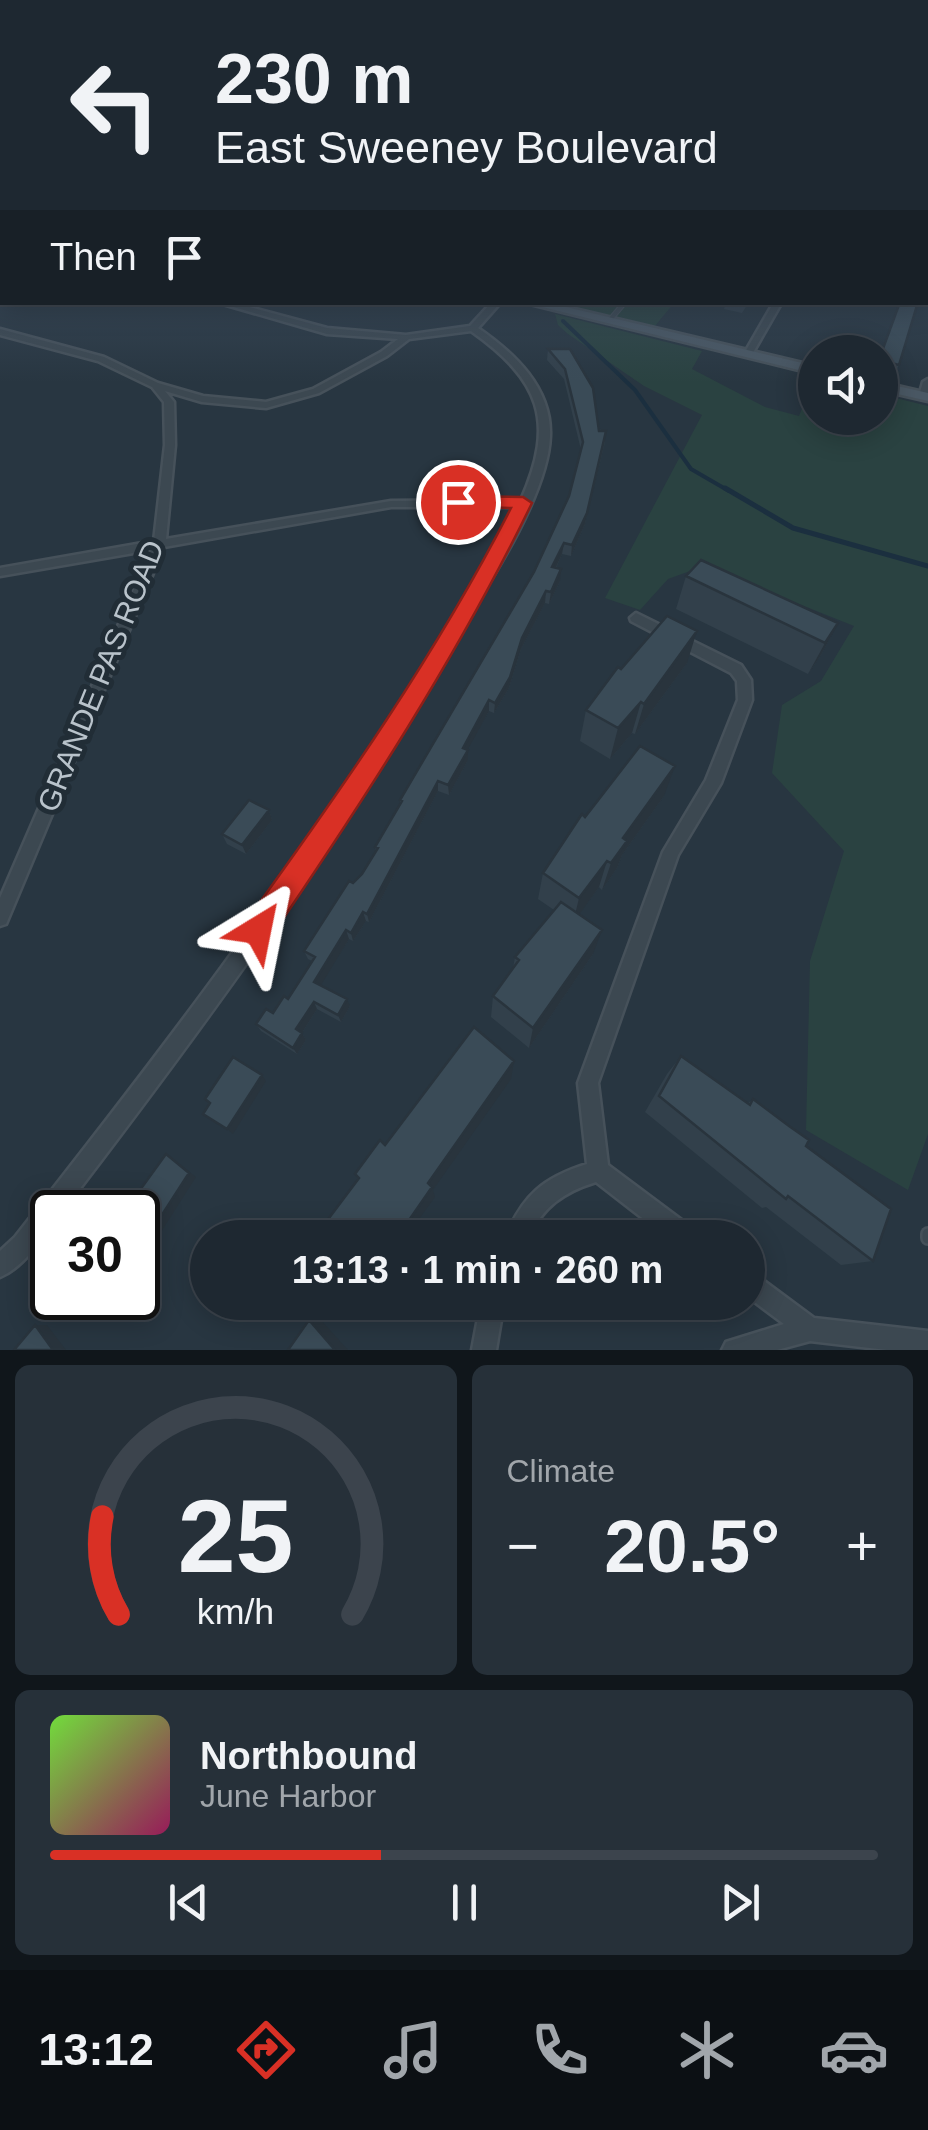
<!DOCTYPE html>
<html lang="en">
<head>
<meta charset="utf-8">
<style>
  body { margin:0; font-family:Arial,sans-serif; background:#263039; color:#f1f3f6; height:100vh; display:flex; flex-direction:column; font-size:38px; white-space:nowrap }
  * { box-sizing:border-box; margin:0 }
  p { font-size:32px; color:#a1a6ab }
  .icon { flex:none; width:55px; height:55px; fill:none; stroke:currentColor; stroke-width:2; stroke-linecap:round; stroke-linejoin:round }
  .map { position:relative; height:1350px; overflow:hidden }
  .details { display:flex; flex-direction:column; gap:15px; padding:15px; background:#10161b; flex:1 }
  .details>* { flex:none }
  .banner { position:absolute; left:0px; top:0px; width:930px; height:305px; box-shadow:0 5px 25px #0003,0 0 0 2px #3c444d; background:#1e2831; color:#f1f3f6; overflow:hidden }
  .buttons { position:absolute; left:798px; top:335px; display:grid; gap:20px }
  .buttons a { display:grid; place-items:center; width:100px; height:100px; border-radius:50%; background:#1e2831; box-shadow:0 5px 25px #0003,0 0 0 2px #3c444d; font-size:50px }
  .speed { position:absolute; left:30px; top:1190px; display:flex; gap:20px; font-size:50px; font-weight:700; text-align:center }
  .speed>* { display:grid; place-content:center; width:130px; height:130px; border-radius:50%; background:#1e2831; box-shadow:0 5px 25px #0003,0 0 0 2px #3c444d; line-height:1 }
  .speed .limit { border:5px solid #111; border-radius:15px; background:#fff; color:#111 }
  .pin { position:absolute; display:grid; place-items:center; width:85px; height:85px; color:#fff; margin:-42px; border:5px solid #fff; border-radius:50%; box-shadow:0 2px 10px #0007 }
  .me { position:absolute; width:110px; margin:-55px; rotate:35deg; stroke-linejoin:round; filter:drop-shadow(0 0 8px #0008) }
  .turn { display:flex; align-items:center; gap:35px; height:210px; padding:0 50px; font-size:45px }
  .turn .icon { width:130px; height:130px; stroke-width:2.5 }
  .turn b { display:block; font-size:70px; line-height:85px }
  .then { display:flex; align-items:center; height:95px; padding:0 50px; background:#0003; gap:20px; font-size:38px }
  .big { font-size:75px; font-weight:700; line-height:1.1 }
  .details .widget { flex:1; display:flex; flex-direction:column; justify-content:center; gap:15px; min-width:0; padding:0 35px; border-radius:15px; background:#263039 }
  .details .dial { align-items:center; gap:0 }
  .dial svg { height:260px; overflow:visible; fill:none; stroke:#3c444d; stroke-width:7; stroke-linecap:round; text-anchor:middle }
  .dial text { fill:#f1f3f6; stroke:none }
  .song { display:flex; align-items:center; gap:30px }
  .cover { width:120px; height:120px; border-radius:15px; background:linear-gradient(135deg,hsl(100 70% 55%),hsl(330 70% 35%)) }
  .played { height:10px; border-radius:5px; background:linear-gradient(90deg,#d93025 40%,#3c444d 40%) }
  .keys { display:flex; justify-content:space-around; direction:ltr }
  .heat { display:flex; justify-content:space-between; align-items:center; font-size:55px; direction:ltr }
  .details .tiles { flex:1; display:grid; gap:15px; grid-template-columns:1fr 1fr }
  .widget:last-child { grid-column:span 2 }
  .trip { position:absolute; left:190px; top:1220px; width:575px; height:100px; border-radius:50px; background:#1e2831; box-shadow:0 5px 25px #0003,0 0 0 2px #3c444d; font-weight:700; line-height:100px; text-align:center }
  .tab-bar { display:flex; height:160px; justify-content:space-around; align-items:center; background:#0c1014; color:#a1a6ab }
  .tab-bar .icon { width:70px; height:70px }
  .tab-bar .current { color:#d93025 }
  .tab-bar b { font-size:45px; color:#f1f3f6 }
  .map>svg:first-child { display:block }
  .green { fill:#2a4241 }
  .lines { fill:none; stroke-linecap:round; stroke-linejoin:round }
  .stream-far1 { stroke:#1b2f3f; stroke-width:4 }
  .stream { stroke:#1b2f3f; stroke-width:5 }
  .service-far1-casing { stroke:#46515a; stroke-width:6 }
  .service-casing { stroke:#46515a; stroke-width:16 }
  .minor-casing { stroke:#46515a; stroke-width:5 }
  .secondary-casing { stroke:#46515a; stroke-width:5 }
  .service-far1 { stroke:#3c4851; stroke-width:4 }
  .service { stroke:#3c4851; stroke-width:11 }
  .minor { fill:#3c4851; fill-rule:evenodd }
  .secondary { fill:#4a5864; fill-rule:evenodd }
  .wall { fill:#32404b }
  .shaded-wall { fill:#29343d }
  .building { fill:#3a4b57; stroke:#29343d; stroke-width:2.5 }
  .route { fill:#d93025; stroke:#8d1f18; stroke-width:2.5 }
  .labels { text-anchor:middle; stroke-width:10; stroke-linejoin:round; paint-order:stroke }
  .street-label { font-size:30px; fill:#b9c3cb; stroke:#212d36 }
</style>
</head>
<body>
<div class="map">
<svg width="928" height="1350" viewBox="0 0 928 1350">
  <rect width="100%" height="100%" fill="#283641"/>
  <path class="green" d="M554,303H674L655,326Z
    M555,314L702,351L692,369L765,407L799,416L814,378L815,418H880V394L928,406V1134L908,1190L806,1130L810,961L844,851L772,773L782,705L821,681L854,626L704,566L668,579L640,610L605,598L702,415L644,386L568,334L558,325Z"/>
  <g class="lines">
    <path class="stream-far1" d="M563,321L635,390L691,469L729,491"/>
    <path class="stream" d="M725,488L793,528L928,566"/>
    <g class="service-far1-casing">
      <path id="service-far1" d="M609,321L625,302"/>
    </g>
    <g class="service-casing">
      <path id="service" d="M928,1234V1238"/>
    </g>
    <g class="minor-casing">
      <path id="minor" d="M0,241H2V245H0Z
        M216,302H231L327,328L406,335L470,326L492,302H501L478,328C514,353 552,388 550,436C548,499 480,597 446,652C414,706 383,761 349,814C259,951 161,1083 62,1212H52C52,1234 20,1269 0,1277V1251L15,1237C156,1058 295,877 414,683C449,625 490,569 518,507H391L164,547L6,924L0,926V898L151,550L0,576V568L154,541L165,445L164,402L152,387L98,361L0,335V329L104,357L158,383L203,396L266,402L313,389L381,352L398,339L327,334ZM471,331C540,380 556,421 521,500L391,501L166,539L175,445L174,402L165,391L202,402L266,408L319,393L387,356L409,339Z
        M774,302H782L751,356H745L744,354Z
        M928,379V397L921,398L919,396L923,382Z
        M636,613L741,665L751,680L752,700L721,783L678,855L598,1083L608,1165L695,1230L698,1238H668L596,1182C563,1192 543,1207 528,1238H505C523,1195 543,1178 587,1164L578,1083L663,852L706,780L738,700L737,681L731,673L631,621L630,618Z
        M748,1272L756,1275L814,1318L928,1331V1350H887L810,1341L777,1350H722L726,1342L784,1324L748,1297Z
        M481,1302H504L496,1350H472Z"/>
    </g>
    <g class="secondary-casing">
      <path id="secondary" d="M522,302H545L815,366V374Z
        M880,382L928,393V401L880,390Z"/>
    </g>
    <use href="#service-far1" class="service-far1"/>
    <use href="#service" class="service"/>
    <use href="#minor" class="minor"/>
    <use href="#secondary" class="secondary"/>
  </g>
  <path class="wall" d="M726,302H749L742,313L724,309Z
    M899,302H918L899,365L894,376L880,373V356Z
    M548,349H570L605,442L585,524L571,556L562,554L556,568L560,581L549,604L545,603L521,649L509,688L494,713L489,711L467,749L468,760L449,795L438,791L369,922L366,921L353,941L349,939L320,985L350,1006L341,1022L317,1009L302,1033L306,1040L297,1054L261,1031L256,1024L273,1013L288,999L312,961L308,959L304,951L353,883L362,874L376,852L375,847L400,805V800L534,572L569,496L581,450L564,379L547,360Z
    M686,576L838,623L821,655L808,674L676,609Z
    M687,663L635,734L632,733L610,759L580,741L586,710L621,669Z
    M664,796L622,855L617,868L602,890L599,887L579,914L593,954L529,1048L491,1017L493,996L513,968L515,957L554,910L538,899L543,873L585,817Z
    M269,810L272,820L246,854L227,844L222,834Z
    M681,1056L747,1104L753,1099L873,1261L841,1265L766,1207L762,1208L645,1112L667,1074Z"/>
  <path class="shaded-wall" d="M606,431L585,524L571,556L572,545Z
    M564,543L562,554L551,578L552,567Z
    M561,569L560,581L549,604L551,592Z
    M546,591L545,603L521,649L509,688L494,713L495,703L522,638Z
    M838,623L821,655L808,674L825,643Z
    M697,631L687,663L635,734L644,704Z
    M489,700V711L463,758V748Z
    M641,702L632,733L610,759L618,728Z
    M468,750V760L449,795L448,785Z
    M675,766L664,796L622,855L617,868L602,890L611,863L623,838Z
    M438,781V791L369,922L367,914Z
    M269,810L272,820L246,854L242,845Z
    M607,861L599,887L573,923L579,898Z
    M363,912L366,921L353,941L351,933Z
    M346,930L349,939L318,990L314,982Z
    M602,930L593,954L529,1048L533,1028Z
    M347,999L350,1006L341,1022L338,1015Z
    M314,1002L317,1009L300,1036L296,1029Z
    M302,1033L306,1040L297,1054L293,1048Z
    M514,1061L511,1079L433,1190L435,1197L409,1233L405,1226L428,1183Z
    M262,1075L266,1081L233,1134L227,1129Z
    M166,1154L196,1177L154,1243L138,1265V1252Z
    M400,1221L405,1229L399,1238H389Z
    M102,1298H112L106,1306H97L86,1319H75L91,1300Z
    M309,1320H321L348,1350H335Z
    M35,1325H47L66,1350H53Z"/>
  <path class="building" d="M0,193H2V220H0Z
    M900,302H918L899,365L882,361L885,355L881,354Z
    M548,349H570L593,388L599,431H606L587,513L572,545L564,543L552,567L561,569L551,592L546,591L522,638L510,677L495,703L489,700L463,748L468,750L448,785L438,781L367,914L363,912L351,933L346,930L314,982L347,999L338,1015L314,1002L296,1029L302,1033L293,1048L256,1024L266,1009L273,1013L284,996L288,999L315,957L304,951L349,881L353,883L362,874L378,848L375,847L402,801L400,800L534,572L569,496L583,442L565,369Z
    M701,560L838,623L825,643L686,576Z
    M667,616L697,631L644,704L641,702L618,728L586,710L618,667L621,669Z
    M640,746L675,766L623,838L627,841L611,863L607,861L579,898L543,873L582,814L585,817Z
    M249,800L269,810L242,845L222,834Z
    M561,902L602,930L533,1028L493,996L519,960L515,957Z
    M474,1027L514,1061L428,1183L432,1187L405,1226L400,1221L389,1238H314L359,1178L355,1174L380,1140L385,1145Z
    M681,1056L750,1105L753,1099L789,1126L809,1140L806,1146L891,1209L873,1261L788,1196L786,1199L659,1096Z
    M233,1057L262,1075L227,1129L203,1114L210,1103L205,1099Z
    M166,1154L189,1173L138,1252V1212H134L139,1207L132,1201Z
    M57,1298H102L95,1306L91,1300L75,1319Z
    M309,1320L335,1350H288Z
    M35,1325L53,1350H14Z"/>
  <linearGradient id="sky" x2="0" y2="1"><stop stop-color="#161e24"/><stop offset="0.51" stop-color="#425265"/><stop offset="1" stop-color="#425265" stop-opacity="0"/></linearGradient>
  <rect width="928" height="382" fill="url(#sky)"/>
  <path class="route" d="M458,496L523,497L532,503C458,656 364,800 268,941L258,945L247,941L243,930L247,920C342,789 437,653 511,508L451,506L449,502Z"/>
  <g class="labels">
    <g class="street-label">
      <text transform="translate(101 676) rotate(-68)" y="10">GRANDE PAS ROAD</text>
    </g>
  </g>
</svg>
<div class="buttons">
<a><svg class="icon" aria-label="sound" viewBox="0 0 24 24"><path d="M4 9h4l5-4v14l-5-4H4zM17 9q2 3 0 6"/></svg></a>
</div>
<div class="speed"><div class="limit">30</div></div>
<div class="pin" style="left:458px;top:502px;background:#d93025"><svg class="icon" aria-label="arrive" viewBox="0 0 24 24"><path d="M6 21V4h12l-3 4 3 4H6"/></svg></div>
<svg class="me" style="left:258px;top:930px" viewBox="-20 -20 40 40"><path d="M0-17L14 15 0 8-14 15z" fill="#d93025" stroke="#fff" stroke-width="4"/></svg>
<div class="trip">13:13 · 1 min · 260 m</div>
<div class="banner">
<div class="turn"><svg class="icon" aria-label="left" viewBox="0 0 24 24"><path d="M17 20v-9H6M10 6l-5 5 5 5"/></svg><div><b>230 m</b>East Sweeney Boulevard</div></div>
<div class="then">Then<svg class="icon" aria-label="arrive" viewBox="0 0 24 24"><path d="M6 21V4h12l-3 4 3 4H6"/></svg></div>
</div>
</div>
<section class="details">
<div class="tiles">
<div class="widget dial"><svg viewBox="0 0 100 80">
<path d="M14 69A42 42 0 1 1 86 69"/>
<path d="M14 69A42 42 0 0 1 9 39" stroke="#d93025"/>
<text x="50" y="56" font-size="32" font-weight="700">25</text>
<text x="50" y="72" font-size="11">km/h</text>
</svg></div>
<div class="widget"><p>Climate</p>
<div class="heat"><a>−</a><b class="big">20.5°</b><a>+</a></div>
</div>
<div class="widget">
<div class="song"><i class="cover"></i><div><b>Northbound</b><p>June Harbor</p></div></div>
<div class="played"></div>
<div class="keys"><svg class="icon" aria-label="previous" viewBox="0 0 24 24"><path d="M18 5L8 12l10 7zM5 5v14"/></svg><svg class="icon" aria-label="pause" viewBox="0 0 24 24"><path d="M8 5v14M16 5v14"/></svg><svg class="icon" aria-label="next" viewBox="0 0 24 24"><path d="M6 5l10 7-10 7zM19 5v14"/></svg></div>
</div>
</div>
</section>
<nav class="tab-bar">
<b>13:12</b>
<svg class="icon current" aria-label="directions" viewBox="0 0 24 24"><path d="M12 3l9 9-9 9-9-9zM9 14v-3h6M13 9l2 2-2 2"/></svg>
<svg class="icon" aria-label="music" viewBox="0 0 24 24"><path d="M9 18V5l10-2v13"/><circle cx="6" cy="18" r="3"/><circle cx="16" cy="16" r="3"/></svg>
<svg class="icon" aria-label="phone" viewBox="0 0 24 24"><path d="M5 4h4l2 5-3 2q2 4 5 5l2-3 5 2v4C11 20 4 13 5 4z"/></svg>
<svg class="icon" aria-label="climate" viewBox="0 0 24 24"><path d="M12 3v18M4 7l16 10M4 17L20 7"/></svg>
<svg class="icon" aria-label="car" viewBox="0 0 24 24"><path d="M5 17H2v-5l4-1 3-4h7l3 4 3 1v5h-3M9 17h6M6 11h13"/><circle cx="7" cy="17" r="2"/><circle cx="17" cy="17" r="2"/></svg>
</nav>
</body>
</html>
